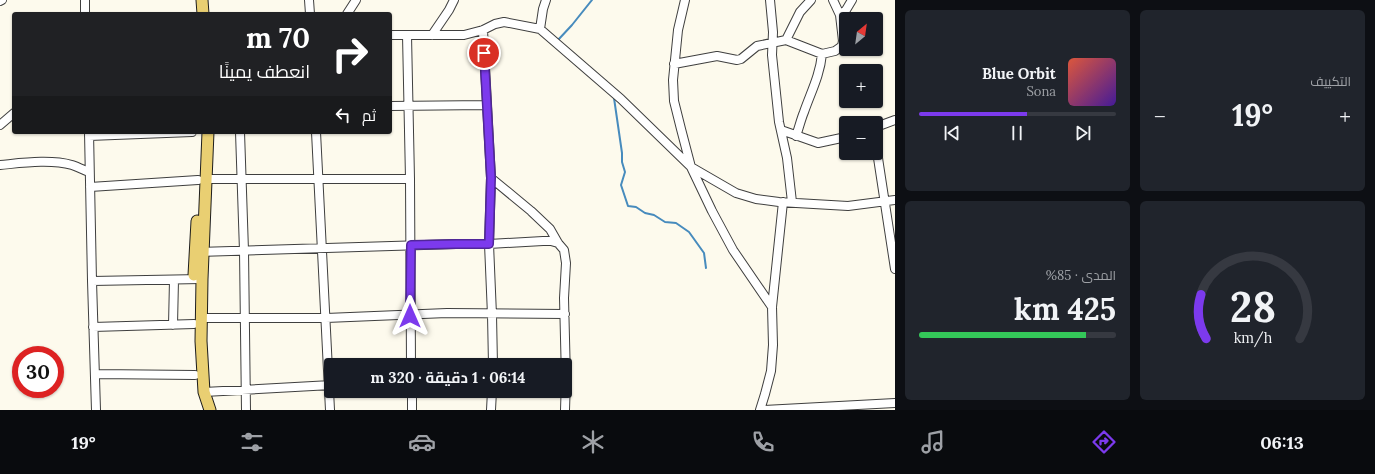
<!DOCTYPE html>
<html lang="ar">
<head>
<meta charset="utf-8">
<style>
  body { margin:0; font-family:Lora,Cairo,serif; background:#20242c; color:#f1f3f6; direction:rtl; height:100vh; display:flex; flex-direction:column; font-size:15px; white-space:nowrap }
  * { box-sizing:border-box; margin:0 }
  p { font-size:13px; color:#9ea1a6 }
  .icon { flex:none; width:22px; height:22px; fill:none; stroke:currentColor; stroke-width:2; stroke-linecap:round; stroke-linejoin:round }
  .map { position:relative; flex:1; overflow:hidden; direction:ltr }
  .panel { display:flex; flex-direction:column; gap:10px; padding:10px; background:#0d0f14; width:480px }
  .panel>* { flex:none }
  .hud { position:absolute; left:12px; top:12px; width:380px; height:122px; border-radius:4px; box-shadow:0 1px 3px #0004; direction:rtl; background:#202124; color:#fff; overflow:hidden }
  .needle { width:26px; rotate:29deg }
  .buttons { position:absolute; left:839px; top:12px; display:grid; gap:8px }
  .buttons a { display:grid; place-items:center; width:44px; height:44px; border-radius:4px; background:#171b24; box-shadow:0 1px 3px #0004; font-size:20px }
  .speed { position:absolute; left:12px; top:346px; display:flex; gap:8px; font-size:20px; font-weight:700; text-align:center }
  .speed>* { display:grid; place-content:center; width:52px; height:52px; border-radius:50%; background:#171b24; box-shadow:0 1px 3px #0004; line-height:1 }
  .speed .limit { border:6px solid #d22; background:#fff; color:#111 }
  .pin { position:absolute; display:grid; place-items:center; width:34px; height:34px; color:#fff; margin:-17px; border:2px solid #fff; border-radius:50%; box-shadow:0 1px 4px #0007 }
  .me { position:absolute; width:44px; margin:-22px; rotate:0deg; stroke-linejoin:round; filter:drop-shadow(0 0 3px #0008) }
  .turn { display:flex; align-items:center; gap:14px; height:84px; padding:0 16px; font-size:18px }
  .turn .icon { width:52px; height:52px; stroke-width:2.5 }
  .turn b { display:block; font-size:28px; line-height:34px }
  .then { display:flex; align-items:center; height:38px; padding:0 16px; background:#0003; gap:8px; font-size:15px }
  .big { font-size:30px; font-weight:700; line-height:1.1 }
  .panel .tile { flex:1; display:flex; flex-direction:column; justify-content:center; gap:6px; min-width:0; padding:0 14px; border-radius:6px; background:#20242c }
  .panel .dial { align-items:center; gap:0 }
  .dial svg { height:104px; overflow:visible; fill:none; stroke:#363941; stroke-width:7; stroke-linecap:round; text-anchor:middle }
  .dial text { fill:#f1f3f6; stroke:none }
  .song { display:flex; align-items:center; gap:12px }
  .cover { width:48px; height:48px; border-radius:6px; background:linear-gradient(135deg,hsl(10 70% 55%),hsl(260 70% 35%)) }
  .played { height:4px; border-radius:2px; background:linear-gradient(90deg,#7c3aed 55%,#363941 55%) }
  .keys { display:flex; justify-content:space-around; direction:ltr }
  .heat { display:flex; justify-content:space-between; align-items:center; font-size:22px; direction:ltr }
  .charge { height:6px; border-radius:3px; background:linear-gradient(90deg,#34c759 85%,#363941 0) }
  .panel .tiles { flex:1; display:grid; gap:10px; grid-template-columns:repeat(2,1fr) }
  .trip { position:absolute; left:324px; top:358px; width:248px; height:40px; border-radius:4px; background:#171b24; box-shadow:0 1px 3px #0004; font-weight:700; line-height:40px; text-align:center; direction:rtl }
  .dock { display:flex; height:64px; justify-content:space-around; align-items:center; background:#090b0e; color:#9ea1a6 }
  .dock .icon { width:28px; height:28px }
  .dock .on { color:#7c3aed }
  .dock b { font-size:18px; color:#f1f3f6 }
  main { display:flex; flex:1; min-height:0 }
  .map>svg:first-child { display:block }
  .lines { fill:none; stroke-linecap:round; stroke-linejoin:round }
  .stream { stroke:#478bbd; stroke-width:2 }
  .minor-casing { stroke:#3f3f3f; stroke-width:10 }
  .major-casing { stroke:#1d1d1d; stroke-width:13 }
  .minor { stroke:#fff; stroke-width:8 }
  .major { stroke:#e9cf72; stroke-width:11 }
  .route-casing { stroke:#51269a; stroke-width:10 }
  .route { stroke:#7c3aed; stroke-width:7 }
</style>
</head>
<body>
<main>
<section class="panel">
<div class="tiles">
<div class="tile"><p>التكييف</p>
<div class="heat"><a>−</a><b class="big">19°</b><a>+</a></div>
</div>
<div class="tile">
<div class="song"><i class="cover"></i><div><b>Blue Orbit</b><p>Sona</p></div></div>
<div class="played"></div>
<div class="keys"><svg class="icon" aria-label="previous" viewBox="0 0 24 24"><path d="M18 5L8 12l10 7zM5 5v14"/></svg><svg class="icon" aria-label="pause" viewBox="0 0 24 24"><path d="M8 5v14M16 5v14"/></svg><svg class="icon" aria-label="next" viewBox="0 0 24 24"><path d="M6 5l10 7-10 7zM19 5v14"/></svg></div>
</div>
<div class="tile dial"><svg viewBox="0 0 100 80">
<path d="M14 69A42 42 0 1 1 86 69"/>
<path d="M14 69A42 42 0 0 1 10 35" stroke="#7c3aed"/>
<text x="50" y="56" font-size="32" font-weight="700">28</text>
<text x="50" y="72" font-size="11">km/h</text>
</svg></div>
<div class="tile"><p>المدى · 85%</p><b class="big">425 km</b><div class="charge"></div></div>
</div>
</section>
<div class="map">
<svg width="895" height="410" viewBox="0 0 895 410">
  <rect width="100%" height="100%" fill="#fdfaed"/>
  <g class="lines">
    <path class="stream" d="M559,41L558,40L572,25L592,0
      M612,96L614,98L622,153V162L625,172L621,185L628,206L636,207L645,213L654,215L665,222L676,223L689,232L704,253L706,268"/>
    <g class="minor-casing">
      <path id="minor" d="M85,0V14
        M309,0L310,14
        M685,0L678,30L673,80L674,101L681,129L691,167L712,211L733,250L772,307
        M770,0L773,32L772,55L779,122L787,158L792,202
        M0,1L2,0
        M347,14L356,0
        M840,15L846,10L852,0
        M540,29L543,9L546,0
        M483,30L491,178L489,244L492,315L493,365
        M390,35H464L483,30L495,24L504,22L540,29L621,99L691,167L736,193L756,199L779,202L848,206L895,200
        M407,35L410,179L411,365
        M432,35L449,10L454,0
        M786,40L800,12L811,0
        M674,64L717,56L737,60L741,59L757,46L786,40L822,54L835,51L842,46L843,41L840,15L833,0
        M390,106L487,105
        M0,125L14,113
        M876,127L895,120
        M781,130L818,143L846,137
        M89,132L92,281L96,410
        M240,132L244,251L246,410
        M316,132L330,410
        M89,136L192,132
        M796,136C799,128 801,119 804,112C811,92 820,75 822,54
        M876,145L895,269
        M0,165C22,163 50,159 72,165C78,167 84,170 89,172
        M491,178L531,211L550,229L558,243L564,250L566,263L564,298L566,379L565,410
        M206,179H410
        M90,187L198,180
        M198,252L456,244H489L543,241H551L558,243
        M92,281L201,279
        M201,318H326L447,313L565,314
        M173,325L174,280
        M93,327L194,324
        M96,374L195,375
        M412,391V410
        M204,392L331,385
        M491,410L492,391
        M760,410L765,394L771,371L773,345L772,307L783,202
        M764,410L895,403"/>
    </g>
    <g class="major-casing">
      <path id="major" d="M202,0L203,14
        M208,132L202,279L201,341L204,392L210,410
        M194,275L197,221"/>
    </g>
    <use href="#minor" class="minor"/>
    <use href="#major" class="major"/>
  </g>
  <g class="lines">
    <g class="route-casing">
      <path id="route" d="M410,316L411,245L456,244H489L491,178L484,53"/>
    </g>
    <use href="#route" class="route"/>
  </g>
</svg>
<div class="buttons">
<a><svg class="needle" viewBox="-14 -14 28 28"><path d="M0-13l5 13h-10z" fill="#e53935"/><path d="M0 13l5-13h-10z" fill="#9ea1a6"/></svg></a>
<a>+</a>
<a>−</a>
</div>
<div class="speed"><div class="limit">30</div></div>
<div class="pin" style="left:484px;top:53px;background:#d93025"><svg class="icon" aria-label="arrive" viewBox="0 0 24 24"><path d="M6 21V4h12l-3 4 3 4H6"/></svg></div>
<svg class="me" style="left:410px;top:316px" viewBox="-20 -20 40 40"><path d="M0-17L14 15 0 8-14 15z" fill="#7c3aed" stroke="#fff" stroke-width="4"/></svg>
<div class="trip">06:14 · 1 دقيقة · 320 m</div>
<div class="hud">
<div class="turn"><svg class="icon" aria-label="right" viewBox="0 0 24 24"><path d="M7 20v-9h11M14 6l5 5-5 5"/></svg><div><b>70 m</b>انعطف يمينًا</div></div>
<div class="then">ثم<svg class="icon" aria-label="left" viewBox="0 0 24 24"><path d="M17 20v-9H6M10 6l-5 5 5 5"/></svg></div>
</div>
</div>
</main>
<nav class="dock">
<b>06:13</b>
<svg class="icon on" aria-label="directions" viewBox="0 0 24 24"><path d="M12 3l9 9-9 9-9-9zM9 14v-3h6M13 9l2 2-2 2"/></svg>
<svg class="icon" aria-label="music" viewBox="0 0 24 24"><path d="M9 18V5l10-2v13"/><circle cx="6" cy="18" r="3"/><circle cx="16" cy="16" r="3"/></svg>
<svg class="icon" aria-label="phone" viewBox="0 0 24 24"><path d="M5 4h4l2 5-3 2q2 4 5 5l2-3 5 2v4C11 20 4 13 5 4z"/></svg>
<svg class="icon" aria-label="climate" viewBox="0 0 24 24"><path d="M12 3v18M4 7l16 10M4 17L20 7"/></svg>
<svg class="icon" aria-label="car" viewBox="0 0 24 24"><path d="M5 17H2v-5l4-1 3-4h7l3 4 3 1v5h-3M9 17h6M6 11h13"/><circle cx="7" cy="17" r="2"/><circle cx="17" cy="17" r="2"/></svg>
<svg class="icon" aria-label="filters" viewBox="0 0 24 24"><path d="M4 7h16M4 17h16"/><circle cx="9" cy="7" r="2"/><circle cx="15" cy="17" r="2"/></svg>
<b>19°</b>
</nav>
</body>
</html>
